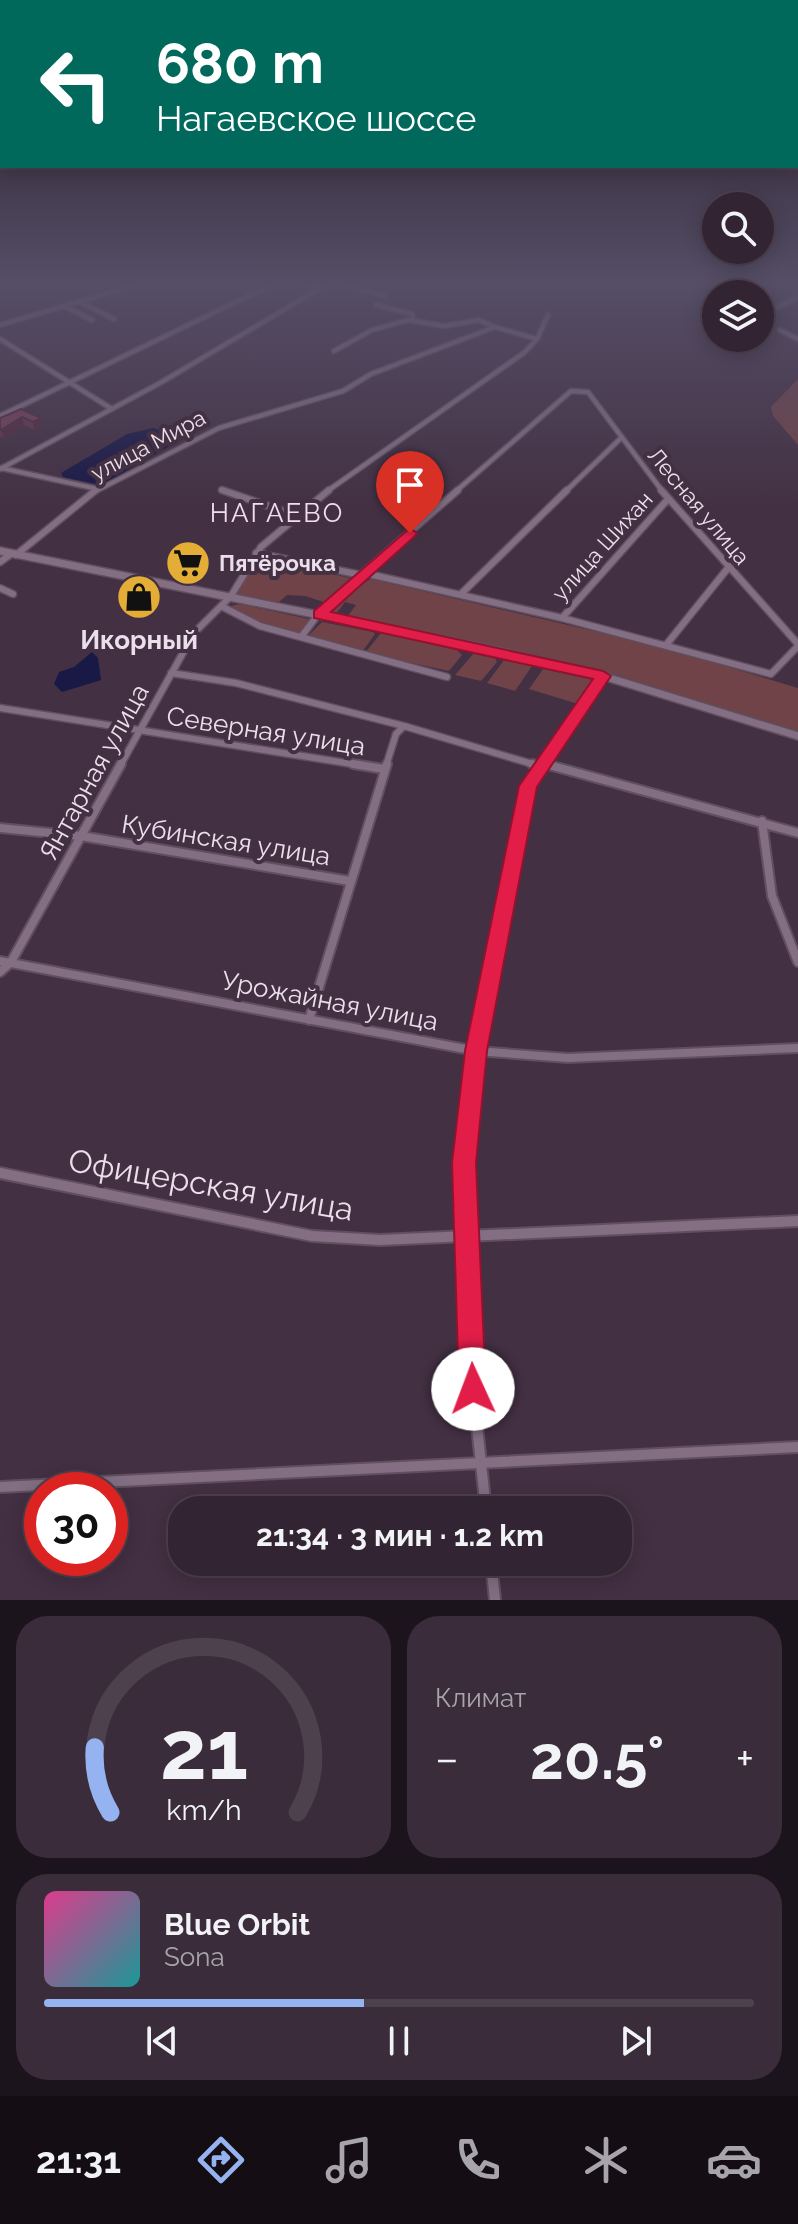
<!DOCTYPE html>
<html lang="ru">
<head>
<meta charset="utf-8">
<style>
  body { margin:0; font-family:Raleway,sans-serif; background:#3a2c3a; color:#f1f3f6; height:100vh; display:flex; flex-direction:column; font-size:30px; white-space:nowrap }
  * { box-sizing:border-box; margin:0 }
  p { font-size:26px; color:#a8a4ac }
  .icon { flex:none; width:44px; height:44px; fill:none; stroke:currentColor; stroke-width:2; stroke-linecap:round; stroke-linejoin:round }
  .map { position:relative; height:1600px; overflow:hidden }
  .panel { display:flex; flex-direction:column; gap:16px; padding:16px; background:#1c141c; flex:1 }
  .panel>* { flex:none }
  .banner { position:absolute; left:0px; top:0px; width:798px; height:168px; box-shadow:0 4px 20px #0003,0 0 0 2px #4d414d; background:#00695c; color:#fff; overflow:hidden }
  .tools { position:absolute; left:702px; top:192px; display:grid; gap:16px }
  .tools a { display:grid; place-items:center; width:72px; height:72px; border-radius:50%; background:#322432; box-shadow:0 4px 20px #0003,0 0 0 2px #4d414d; font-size:40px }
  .speed { position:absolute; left:24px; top:1472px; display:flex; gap:16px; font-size:40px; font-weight:700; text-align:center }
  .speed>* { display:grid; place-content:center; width:104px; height:104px; border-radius:50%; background:#322432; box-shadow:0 4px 20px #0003,0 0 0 2px #4d414d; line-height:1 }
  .speed .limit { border:12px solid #d22; background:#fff; color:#111 }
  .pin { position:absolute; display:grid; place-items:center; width:68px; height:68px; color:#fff; margin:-82px -34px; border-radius:50% 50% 50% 0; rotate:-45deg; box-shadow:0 0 8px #0007 }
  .pin .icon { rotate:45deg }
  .me { position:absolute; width:88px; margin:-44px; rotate:358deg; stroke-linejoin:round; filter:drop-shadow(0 0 6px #0008) }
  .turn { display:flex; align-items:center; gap:28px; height:168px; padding:0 24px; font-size:36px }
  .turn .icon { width:104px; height:104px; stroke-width:2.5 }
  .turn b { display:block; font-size:56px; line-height:68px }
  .big { font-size:60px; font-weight:700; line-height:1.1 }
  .panel .card { flex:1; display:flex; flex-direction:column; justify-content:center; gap:12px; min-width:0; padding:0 28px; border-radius:32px; background:#3a2c3a }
  .panel .dial { align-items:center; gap:0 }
  .dial svg { height:208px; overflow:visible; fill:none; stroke:#4d414d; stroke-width:7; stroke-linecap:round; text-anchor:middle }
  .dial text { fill:#f1f3f6; stroke:none }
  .song { display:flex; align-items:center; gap:24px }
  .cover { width:96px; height:96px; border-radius:12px; background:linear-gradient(135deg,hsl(330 70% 55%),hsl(180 70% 35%)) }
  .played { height:8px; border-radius:4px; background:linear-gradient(90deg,#95b2f1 45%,#4d414d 45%) }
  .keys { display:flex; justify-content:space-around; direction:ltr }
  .heat { display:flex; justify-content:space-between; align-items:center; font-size:44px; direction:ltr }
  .panel .tiles { flex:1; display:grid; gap:16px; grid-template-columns:1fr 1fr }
  .card:last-child { grid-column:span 2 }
  .trip { position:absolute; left:168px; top:1496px; width:464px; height:80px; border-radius:32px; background:#322432; box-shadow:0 4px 20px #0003,0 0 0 2px #4d414d; font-weight:700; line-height:80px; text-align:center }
  .tab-bar { display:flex; height:128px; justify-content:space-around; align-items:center; background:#140e14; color:#a8a4ac }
  .tab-bar .icon { width:56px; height:56px }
  .tab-bar .selected { color:#95b2f1 }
  .tab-bar b { font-size:36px; color:#f1f3f6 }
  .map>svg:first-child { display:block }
  .green { fill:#6f4348 }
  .water { fill:#191946 }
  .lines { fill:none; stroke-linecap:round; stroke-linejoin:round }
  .minor-far3-casing { stroke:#5f4f5f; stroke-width:7 }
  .minor-far2-casing { stroke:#5f4f5f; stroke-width:9 }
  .minor-far1-casing { stroke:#5f4f5f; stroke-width:12 }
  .minor-casing { stroke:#5f4f5f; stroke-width:14 }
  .tertiary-casing { stroke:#5f4f5f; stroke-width:10 }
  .minor-far3 { stroke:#836e83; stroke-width:4 }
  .minor-far2 { stroke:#836e83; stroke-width:6 }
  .minor-far1 { stroke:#836e83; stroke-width:8 }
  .minor { stroke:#836e83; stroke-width:10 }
  .tertiary { stroke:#836e83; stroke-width:7 }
  .wall { fill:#64354d }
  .shaded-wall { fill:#512b3f }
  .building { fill:#743e5a; stroke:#512b3f; stroke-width:2 }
  .route { fill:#e11d48; stroke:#92132f; stroke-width:2 }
  .labels { text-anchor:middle; stroke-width:8; stroke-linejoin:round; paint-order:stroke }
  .far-street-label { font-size:22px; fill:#ebdfeb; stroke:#433043 }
  .far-poi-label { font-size:22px; font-weight:bold; fill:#ebdfeb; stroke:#433043; text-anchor:start }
  .far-quarter-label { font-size:26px; letter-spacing:2px; fill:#f3dbf3; stroke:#433043 }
  .poi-label { font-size:26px; font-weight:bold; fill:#ebdfeb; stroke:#433043 }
  .street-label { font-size:26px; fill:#ebdfeb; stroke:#433043 }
  .near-street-label { font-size:32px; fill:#ebdfeb; stroke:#433043 }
</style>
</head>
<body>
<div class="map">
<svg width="798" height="1600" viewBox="0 0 798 1600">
  <rect width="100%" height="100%" fill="#433043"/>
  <path class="green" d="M798,379V445L773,416L771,407Z
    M261,559L350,578L324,602L305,596L287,595L279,602L240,596L237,594L255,562Z
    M371,579L662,647L798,688V732L600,670L347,617L356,605L345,602L336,614L326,611L346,592Z
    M241,604L313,620L300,635L260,625L230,606Z
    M322,622L373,632L375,634L362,652L307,637Z
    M381,633L456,649L462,655L449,671L365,653Z
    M474,653L494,656L497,662L481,681L455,675Z
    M504,660L532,666L515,691L487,683Z
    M543,669L590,679L595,683L578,704L529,689Z"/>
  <path class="water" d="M153,428L186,437L107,482L96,484L63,477L61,473L127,434Z
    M92,652L98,658L101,680L62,692L54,684L59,672L74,667Z"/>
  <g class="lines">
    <g class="minor-far3-casing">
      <path id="minor-far3" d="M300,283L319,289
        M340,283L385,296
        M750,283L758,287
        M80,302L114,319
        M376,305L412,314L413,319
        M64,306L92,320
        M778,307L798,297
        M0,325L142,283
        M780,330L798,339
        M0,339L112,409
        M334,351L372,330L408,320L445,326L479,320L495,327
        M0,416L275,283
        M1,468L98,489
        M0,469L160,383L329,283
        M221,490L228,492
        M94,492L219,428L343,391L371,374L495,327L537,339
        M326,492L525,352L537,339L548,315
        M455,492L571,391L588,392L663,492
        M565,492L622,437"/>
    </g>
    <g class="minor-far2-casing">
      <path id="minor-far2" d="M222,490L297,516
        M661,490L798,644
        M256,553L361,575
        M16,555L96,490
        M0,562L11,554
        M364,573L562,618L771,674L798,646
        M0,588L13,594
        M461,594L567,490
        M221,606L260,626L447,677
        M562,618L668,499
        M301,637L323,608L458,490
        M666,645L728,568
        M171,673L236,683L404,726
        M0,708L365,766
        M541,763L552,766
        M120,766L194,633L231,596L261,547L329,490
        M386,766L396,734L404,726L539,766
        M542,766L603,676"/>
    </g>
    <g class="minor-far1-casing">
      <path id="minor-far1" d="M353,764L384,769
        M532,764L539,766
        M545,764L798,833
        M762,821L772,896L798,962
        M0,828L81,836L350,881
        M0,961L476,1051L568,1058L798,1048
        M0,972L11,962L121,764
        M309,1020L387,764
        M468,1127L476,1051L528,786L543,764"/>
    </g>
    <g class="minor-casing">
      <path id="minor" d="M468,1125L464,1163L473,1389L486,1510
        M0,1173L312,1236L380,1240L798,1221
        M0,1487L798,1447
        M491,1562L495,1600"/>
    </g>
    <g class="tertiary-casing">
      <path id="tertiary" d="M0,551L508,653L603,676L798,736"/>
    </g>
    <use href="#minor-far3" class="minor-far3"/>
    <use href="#minor-far2" class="minor-far2"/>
    <use href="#minor-far1" class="minor-far1"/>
    <use href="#minor" class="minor"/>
    <use href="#tertiary" class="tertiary"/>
  </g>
  <path class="wall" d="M21,409L43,426L34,430L24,425L4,438L0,436V418Z"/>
  <path class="shaded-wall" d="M22,417L24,425L4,438L1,430Z
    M41,418L43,426L34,430L33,422Z"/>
  <path class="building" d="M21,409L41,418L33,422L22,417L1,430H0V418Z"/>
  <linearGradient id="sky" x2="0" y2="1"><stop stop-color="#251a25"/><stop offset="0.56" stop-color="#554e66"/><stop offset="1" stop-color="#554e66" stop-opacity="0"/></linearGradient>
  <rect width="798" height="507" fill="url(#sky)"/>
  <path class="route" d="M410,528L417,533L415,536L331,612L603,671L611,676L537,787L487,1051L476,1163L486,1389L482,1398L473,1402L463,1398L459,1389L452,1163L465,1051L519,786L593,679L314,618V611Z"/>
  <defs>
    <g id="supermarket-disc" transform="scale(2.3)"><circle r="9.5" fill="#e4ad35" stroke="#433043"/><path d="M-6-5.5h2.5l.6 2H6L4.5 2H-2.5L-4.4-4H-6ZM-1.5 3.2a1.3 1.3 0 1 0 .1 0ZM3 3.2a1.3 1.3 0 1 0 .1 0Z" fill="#111"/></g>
    <g id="shop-disc" transform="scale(2.3)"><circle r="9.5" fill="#e4ad35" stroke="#433043"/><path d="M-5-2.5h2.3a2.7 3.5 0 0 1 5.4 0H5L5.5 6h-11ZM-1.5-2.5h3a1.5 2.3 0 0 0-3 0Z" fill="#111"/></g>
  </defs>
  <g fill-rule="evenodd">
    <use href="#supermarket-disc" x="188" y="563"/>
    <use href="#shop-disc" x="139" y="597"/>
  </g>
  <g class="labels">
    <g class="far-street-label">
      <text transform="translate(148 445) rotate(-28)" y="8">улица Мира</text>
      <text transform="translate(699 506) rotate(50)" y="8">Лесная улица</text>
      <text transform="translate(602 546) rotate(-48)" y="8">улица Шихан</text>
    </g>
    <g class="far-poi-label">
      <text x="219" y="571">Пятёрочка</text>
    </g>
    <g class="far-quarter-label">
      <text x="277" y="522">НАГАЕВО</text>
    </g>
    <g class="poi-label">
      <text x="139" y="649">Икорный</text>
    </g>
    <g class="street-label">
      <text transform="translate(266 731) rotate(9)" y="9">Северная улица</text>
      <text transform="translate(94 772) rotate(-61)" y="9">Янтарная улица</text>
      <text transform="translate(226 840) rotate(9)" y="9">Кубинская улица</text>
      <text transform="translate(330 1001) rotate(11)" y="9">Урожайная улица</text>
    </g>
    <g class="near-street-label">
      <text transform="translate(211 1185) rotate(10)" y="11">Офицерская улица</text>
    </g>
  </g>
</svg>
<div class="tools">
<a><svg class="icon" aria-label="search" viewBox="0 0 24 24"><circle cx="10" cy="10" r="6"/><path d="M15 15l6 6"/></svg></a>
<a><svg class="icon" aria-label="layers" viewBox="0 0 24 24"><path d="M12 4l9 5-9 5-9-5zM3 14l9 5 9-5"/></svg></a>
</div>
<div class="speed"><div class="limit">30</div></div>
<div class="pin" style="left:410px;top:533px;background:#d93025"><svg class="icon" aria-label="arrive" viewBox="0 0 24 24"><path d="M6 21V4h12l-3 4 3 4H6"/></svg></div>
<svg class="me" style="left:473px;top:1389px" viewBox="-20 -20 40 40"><circle r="19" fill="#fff"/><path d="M0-13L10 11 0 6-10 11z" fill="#e11d48"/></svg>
<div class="trip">21:34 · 3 мин · 1.2 km</div>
<div class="banner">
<div class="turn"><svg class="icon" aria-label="left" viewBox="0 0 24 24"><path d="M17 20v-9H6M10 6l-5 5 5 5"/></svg><div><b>680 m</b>Нагаевское шоссе</div></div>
</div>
</div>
<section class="panel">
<div class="tiles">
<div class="card dial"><svg viewBox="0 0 100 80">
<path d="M14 69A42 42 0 1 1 86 69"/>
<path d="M14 69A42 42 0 0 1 8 44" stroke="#95b2f1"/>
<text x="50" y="56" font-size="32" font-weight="700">21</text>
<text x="50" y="72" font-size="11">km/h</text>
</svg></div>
<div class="card"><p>Климат</p>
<div class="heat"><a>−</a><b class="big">20.5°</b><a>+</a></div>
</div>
<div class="card">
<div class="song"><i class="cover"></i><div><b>Blue Orbit</b><p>Sona</p></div></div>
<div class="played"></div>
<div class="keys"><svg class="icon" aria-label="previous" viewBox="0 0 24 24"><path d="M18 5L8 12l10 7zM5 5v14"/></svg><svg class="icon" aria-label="pause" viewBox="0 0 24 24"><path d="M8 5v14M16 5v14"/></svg><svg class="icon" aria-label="next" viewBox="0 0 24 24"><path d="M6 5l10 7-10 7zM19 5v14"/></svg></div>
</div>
</div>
</section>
<nav class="tab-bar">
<b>21:31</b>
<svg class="icon selected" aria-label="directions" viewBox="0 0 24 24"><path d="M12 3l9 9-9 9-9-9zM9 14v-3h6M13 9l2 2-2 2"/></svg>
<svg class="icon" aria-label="music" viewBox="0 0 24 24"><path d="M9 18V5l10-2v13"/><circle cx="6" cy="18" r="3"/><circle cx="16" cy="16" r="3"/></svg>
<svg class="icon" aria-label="phone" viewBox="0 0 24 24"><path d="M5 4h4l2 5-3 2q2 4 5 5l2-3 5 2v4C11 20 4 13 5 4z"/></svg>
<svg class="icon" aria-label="climate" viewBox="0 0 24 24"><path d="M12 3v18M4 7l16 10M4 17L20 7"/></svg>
<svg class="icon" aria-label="car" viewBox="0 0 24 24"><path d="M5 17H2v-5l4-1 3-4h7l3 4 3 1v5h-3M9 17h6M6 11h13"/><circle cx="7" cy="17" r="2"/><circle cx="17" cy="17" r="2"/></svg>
</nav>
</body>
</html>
